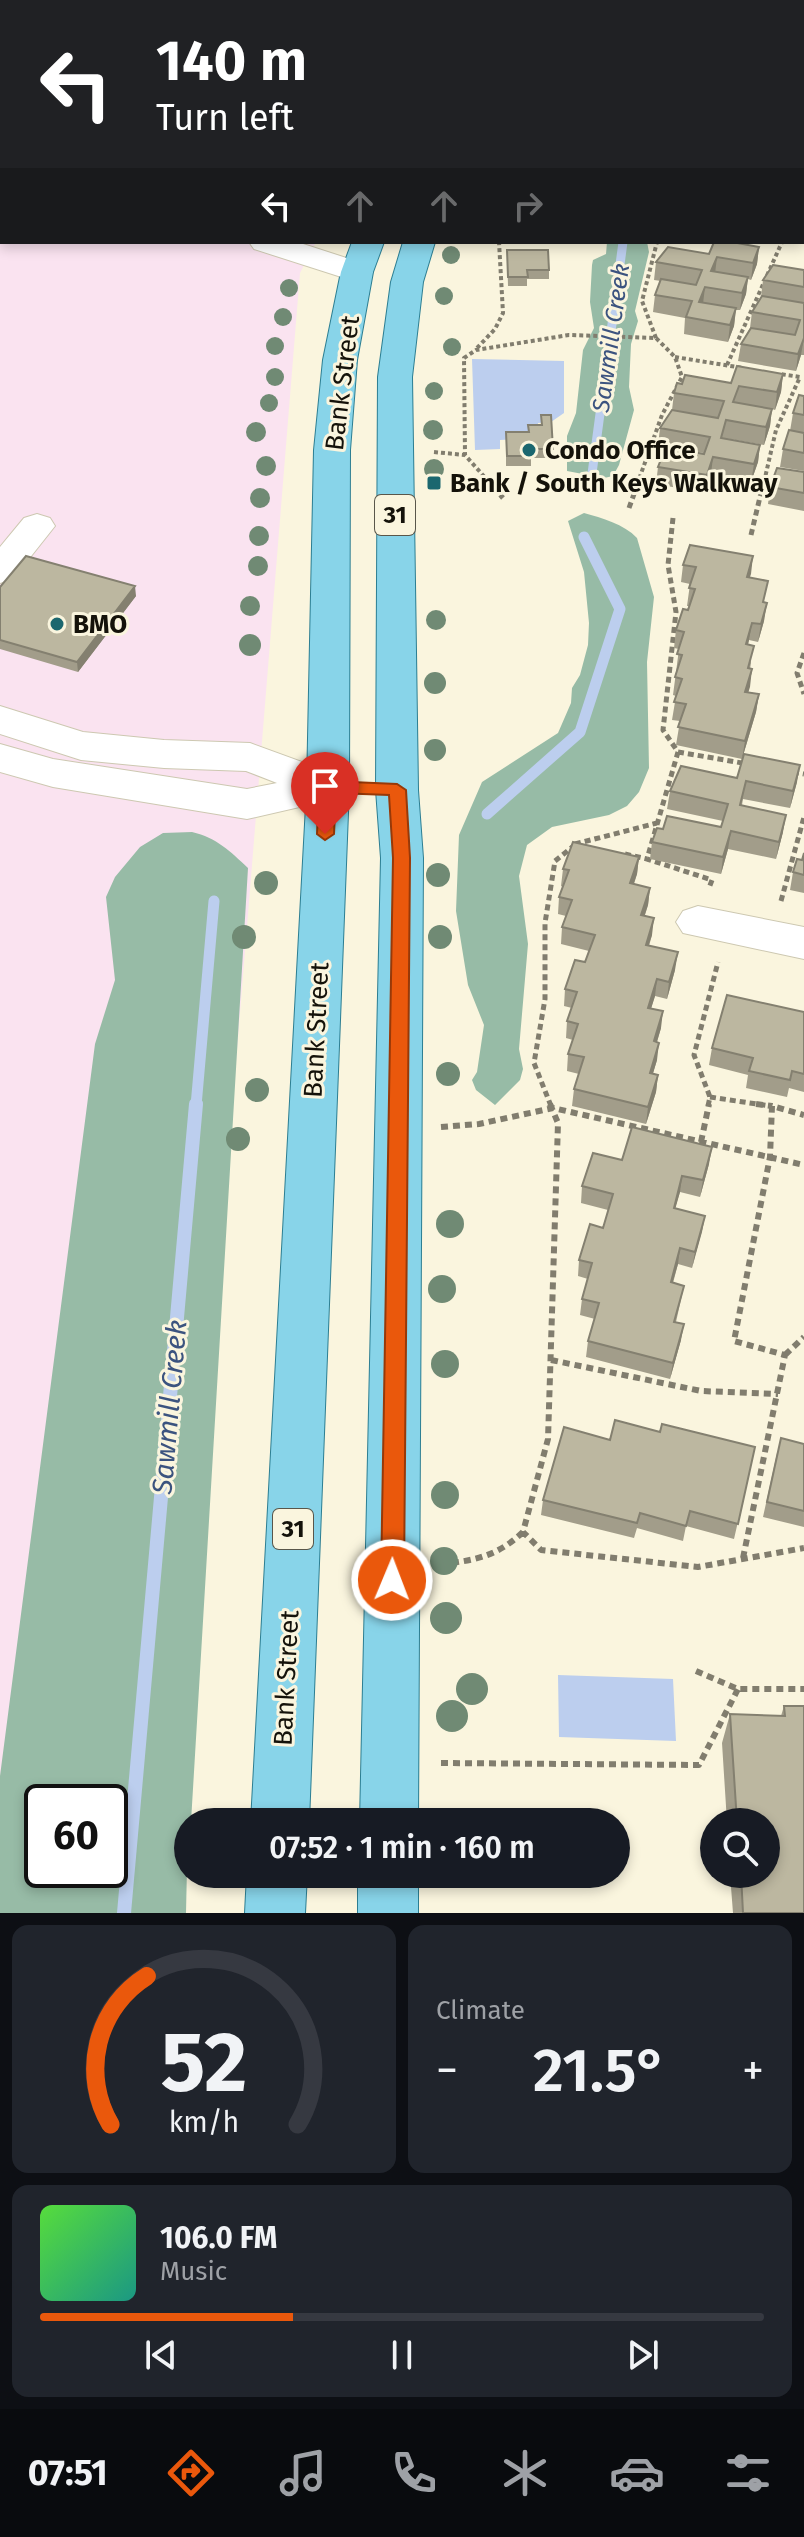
<!DOCTYPE html>
<html lang="en">
<head>
<meta charset="utf-8">
<style>
  body { margin:0; font-family:"Fira Sans",sans-serif; background:#20242c; color:#f1f3f6; height:100vh; display:flex; flex-direction:column; font-size:30px; white-space:nowrap }
  * { box-sizing:border-box; margin:0 }
  p { font-size:26px; color:#9ea1a6 }
  .icon { flex:none; width:44px; height:44px; fill:none; stroke:currentColor; stroke-width:2; stroke-linecap:round; stroke-linejoin:round }
  .map { position:relative; height:1913px; overflow:hidden }
  .panel { display:flex; flex-direction:column; gap:12px; padding:12px; background:#0d0f14; flex:1 }
  .panel>* { flex:none }
  .guide { position:absolute; left:0px; top:0px; width:804px; height:244px; box-shadow:0 4px 12px #0003; background:#202124; color:#fff; overflow:hidden }
  .tools { position:absolute; left:700px; top:1808px; display:grid; gap:16px }
  .tools a { display:grid; place-items:center; width:80px; height:80px; border-radius:50%; background:#171b24; box-shadow:0 4px 12px #0003; font-size:40px }
  .speed { position:absolute; left:24px; top:1784px; display:flex; gap:16px; font-size:40px; font-weight:700; text-align:center }
  .speed>* { display:grid; place-content:center; width:104px; height:104px; border-radius:50%; background:#171b24; box-shadow:0 4px 12px #0003; line-height:1 }
  .speed .limit { border:4px solid #111; border-radius:12px; background:#fff; color:#111 }
  .pin { position:absolute; display:grid; place-items:center; width:68px; height:68px; color:#fff; margin:-82px -34px; border-radius:50% 50% 50% 0; rotate:-45deg; box-shadow:0 0 8px #0007 }
  .pin .icon { rotate:45deg }
  .me { position:absolute; width:88px; margin:-44px; rotate:1deg; stroke-linejoin:round; filter:drop-shadow(0 0 6px #0008) }
  .turn { display:flex; align-items:center; gap:28px; height:168px; padding:0 24px; font-size:36px }
  .turn .icon { width:104px; height:104px; stroke-width:2.5 }
  .turn b { display:block; font-size:56px; line-height:68px }
  .lanes { display:flex; align-items:center; height:76px; padding:0 24px; background:#0003; justify-content:center; gap:40px; direction:ltr }
  .lanes .off { opacity:.35 }
  .big { font-size:60px; font-weight:600; line-height:1.1 }
  .panel .tile { flex:1; display:flex; flex-direction:column; justify-content:center; gap:12px; min-width:0; padding:0 28px; border-radius:16px; background:#20242c }
  .panel .dial { align-items:center; gap:0 }
  .dial svg { height:208px; overflow:visible; fill:none; stroke:#363941; stroke-width:7; stroke-linecap:round; text-anchor:middle }
  .dial text { fill:#f1f3f6; stroke:none }
  .song { display:flex; align-items:center; gap:24px }
  .cover { width:96px; height:96px; border-radius:12px; background:linear-gradient(135deg,hsl(110 70% 55%),hsl(170 70% 35%)) }
  .played { height:8px; border-radius:4px; background:linear-gradient(90deg,#ea580c 35%,#363941 35%) }
  .keys { display:flex; justify-content:space-around; direction:ltr }
  .heat { display:flex; justify-content:space-between; align-items:center; font-size:44px; direction:ltr }
  .panel .tiles { flex:1; display:grid; gap:12px; grid-template-columns:1fr 1fr }
  .tile:last-child { grid-column:span 2 }
  .trip { position:absolute; left:174px; top:1808px; width:456px; height:80px; border-radius:40px; background:#171b24; box-shadow:0 4px 12px #0003; font-weight:600; line-height:80px; text-align:center }
  .menu { display:flex; height:128px; justify-content:space-around; align-items:center; background:#090b0e; color:#9ea1a6 }
  .menu .icon { width:56px; height:56px }
  .menu .on { color:#ea580c }
  .menu b { font-size:36px; color:#f1f3f6 }
  .map>svg:first-child { display:block }
  .commercial { fill:#fae3f0; fill-rule:evenodd }
  .forest { fill:#97bba6; fill-rule:evenodd }
  .water { fill:#bcceee }
  .lines { fill:none; stroke-linecap:round; stroke-linejoin:round }
  .stream-far2 { stroke:#bcceee; stroke-width:9 }
  .stream-far1 { stroke:#bcceee; stroke-width:11 }
  .stream { stroke:#bcceee; stroke-width:14 }
  .minor-casing { stroke:#cdc8b1; stroke-width:2 }
  .major-casing { stroke:#2c7e92; stroke-width:2 }
  .path-far2 { stroke:#817d6e; stroke-width:4; stroke-dasharray:4 3; stroke-linecap:butt }
  .path-far1 { stroke:#817d6e; stroke-width:5; stroke-dasharray:6 4; stroke-linecap:butt }
  .path { stroke:#817d6e; stroke-width:6; stroke-dasharray:7 5; stroke-linecap:butt }
  .minor { fill:#fff; fill-rule:evenodd }
  .major { fill:#88d4e9; fill-rule:evenodd }
  .tree { fill:#708a74 }
  .wall { fill:#a29d8a }
  .shaded-wall { fill:#848070 }
  .building { fill:#bcb7a0; stroke:#848070; stroke-width:2 }
  .route { fill:#ea580c; stroke:#983908; stroke-width:2 }
  .poi-dot { fill:#1b676f; stroke:#faf5de; stroke-width:3 }
  .labels { text-anchor:middle; stroke-width:6; stroke-linejoin:round; paint-order:stroke }
  .far-water-label { font-size:24px; font-style:italic; fill:#3b537f; stroke:#faf5de }
  .shield { fill:#faf5de; stroke:#59564a; stroke-width:2 }
  .shield-label { font-size:24px; font-weight:bold; fill:#14120a }
  .street-label { font-size:26px; fill:#14120a; stroke:#faf5de }
  .poi-label { font-size:26px; font-weight:bold; fill:#14120a; stroke:#faf5de; text-anchor:start }
  .water-label { font-size:28px; font-style:italic; fill:#3b537f; stroke:#faf5de }
</style>
</head>
<body>
<div class="map">
<svg width="804" height="1913" viewBox="0 0 804 1913">
  <rect width="100%" height="100%" fill="#faf5de"/>
  <path class="commercial" d="M0,0H462L2,2V242H316L300,273L167,1913H0ZM42,1802H110V1870H42Z"/>
  <path class="forest" d="M607,242H647L649,252L635,311L638,321L631,344L629,387L634,410L619,465L613,476L604,478L567,471V436L576,413L583,350L594,328L590,302L592,265L593,260L606,254Z
    M584,513C602,518 624,524 637,538L654,597L647,662L649,768L639,792L627,806L609,815L552,827L527,845L519,876L528,944L519,1049L523,1069L520,1080L495,1105L476,1090L472,1080L477,1072L484,1025L468,985L456,911L459,835L482,782L558,733L571,703L572,688L580,675L588,645L589,623L584,572L568,521Z
    M192,832C217,838 230,851 248,868L191,1822H188L186,1913H0V1776L95,1044L115,980L106,897L115,877L140,847L163,833ZM110,1802V1870H42V1802Z"/>
  <path class="water" d="M472,359L564,361V413L551,422L538,423L537,432L524,439L500,440V449L475,450Z
    M558,1675L673,1679L676,1741L559,1737Z"/>
  <g class="lines">
    <path class="stream-far2" d="M742,2L745,0
      M591,481L623,242"/>
    <path class="stream-far1" d="M487,814L580,732L620,609L584,537
      M196,1106L214,901"/>
    <path class="stream" d="M124,1913L196,1104"/>
    <g class="minor-casing">
      <path id="minor" d="M0,153H2L0,173Z
        M249,242H297L368,265L373,272L368,279L357,282L254,249Z
        M37,514L50,518L55,526L13,579L0,583V547L24,518Z
        M0,706L83,732L164,740L250,743L343,777L349,787L343,797L247,819L53,787L0,772V744L53,759L247,789L277,783L246,771L164,768L81,760L0,734Z
        M698,906L804,927V959L683,933L676,922L683,911Z"/>
    </g>
    <g class="major-casing">
      <path id="major" d="M503,0H531L502,2Z
        M553,0H581L552,2Z
        M352,242H384L373,272L357,360L350,450L349,787L309,1822H251L307,787L314,450L323,360L341,272Z
        M403,242H435L423,282L412,377L418,790L423,858L418,1822H360L381,858L376,790L378,377L391,282Z
        M247,1874H307L305,1913H245Z
        M358,1874H418V1913H358Z"/>
    </g>
    <path class="path-far2" d="M702,0L708,2
      M802,152L804,146
      M656,338L642,301L657,242
      M477,348L495,329L503,313L499,242
      M675,357L743,368
      M727,365L782,242
      M434,452L465,455
      M489,482L465,455L464,358L476,350L569,335L656,338L675,357L682,377L662,415L638,482
      M764,482L776,430L800,377L780,374"/>
    <path class="path-far1" d="M487,480L503,498
      M629,508L639,480
      M673,518L668,565L676,612L663,730L678,752L647,859L712,880L709,888
      M751,535L764,480
      M804,653L797,673L804,694
      M678,752L748,764
      M793,772L804,774
      M575,844L657,823
      M625,854L647,859
      M781,901L804,817
      M710,1097L770,1106
      M551,1106L534,1063L545,999V923L555,861L576,844
      M708,1106L710,1097L694,1055L718,962"/>
    <path class="path" d="M550,1104L558,1123L548,1439L523,1532L541,1550L698,1567L804,1548
      M756,1104L772,1106
      M441,1127L479,1124L553,1108L804,1165
      M701,1142L709,1104
      M785,1355L804,1337
      M551,1360L701,1391L778,1394
      M743,1558L785,1355L734,1341L770,1157L772,1106L804,1115
      M440,1564C474,1561 498,1556 523,1532
      M696,1671L738,1689H804
      M441,1763L699,1765L738,1689"/>
    <use href="#minor" class="minor"/>
    <use href="#major" class="major"/>
  </g>
  <g class="tree">
    <circle cx="451" cy="255" r="9"/>
    <circle cx="289" cy="288" r="9"/>
    <circle cx="444" cy="296" r="9"/>
    <circle cx="283" cy="317" r="9"/>
    <circle cx="275" cy="346" r="9"/>
    <circle cx="452" cy="347" r="9"/>
    <circle cx="275" cy="377" r="9"/>
    <circle cx="434" cy="391" r="9"/>
    <circle cx="269" cy="403" r="9"/>
    <circle cx="433" cy="430" r="10"/>
    <circle cx="256" cy="432" r="10"/>
    <circle cx="266" cy="466" r="10"/>
    <circle cx="434" cy="469" r="10"/>
    <circle cx="260" cy="498" r="10"/>
    <circle cx="259" cy="536" r="10"/>
    <circle cx="258" cy="566" r="10"/>
    <circle cx="250" cy="606" r="10"/>
    <circle cx="436" cy="620" r="10"/>
    <circle cx="250" cy="645" r="11"/>
    <circle cx="435" cy="683" r="11"/>
    <circle cx="435" cy="750" r="11"/>
    <circle cx="438" cy="875" r="12"/>
    <circle cx="266" cy="883" r="12"/>
    <circle cx="244" cy="937" r="12"/>
    <circle cx="440" cy="937" r="12"/>
    <circle cx="448" cy="1074" r="12"/>
    <circle cx="257" cy="1090" r="12"/>
    <circle cx="238" cy="1139" r="12"/>
    <circle cx="450" cy="1224" r="14"/>
    <circle cx="442" cy="1289" r="14"/>
    <circle cx="445" cy="1364" r="14"/>
    <circle cx="445" cy="1495" r="14"/>
    <circle cx="444" cy="1561" r="14"/>
    <circle cx="446" cy="1618" r="16"/>
    <circle cx="472" cy="1689" r="16"/>
    <circle cx="452" cy="1716" r="16"/>
  </g>
  <path class="wall" d="M0,0H124L122,2H2V121L0,123Z
    M804,156V217H802V158Z
    M759,247L757,264L751,280L748,279L746,294L740,310H736L734,326L728,342L684,334L685,318L653,312L655,295L661,281L654,280L656,262Z
    M507,250L549,270V279H527V286H508Z
    M804,270V355H801L796,371L738,361L741,344L750,328L752,312L761,297L763,280Z
    M783,374L781,392L775,410L772,409L770,426L764,445L724,438L760,445L758,462L751,482L711,474L705,493L656,484L658,467L704,453L658,445L660,428L672,410L674,393L682,384L731,383Z
    M804,396V471L780,467L783,449L790,431L793,413Z
    M541,415L553,449L552,458H531V466H506V432H528V425H541Z
    M804,472V511L768,504L770,487Z
    M753,556L749,578L765,603L764,621L758,642L749,640L748,645L751,663L750,669H752L748,692L759,694L756,712L742,759L676,745L680,721L672,720L676,696L673,695L679,649L674,648L676,630L689,606H687L690,584L681,582L683,565Z
    M0,587L136,596L78,672L0,649Z
    M737,778L797,782L790,808L743,799L742,805L783,832L776,859L728,849L721,874L650,859L652,842L663,829L721,827L723,821L667,809L670,791Z
    M804,853V893L790,890L793,872L802,860Z
    M639,857L637,874L634,884L650,888L648,905L645,915L652,935L649,946L675,970L667,999L655,996L651,1008L661,1028L657,1042V1060L653,1073L658,1075L656,1092L646,1124L572,1106L574,1089L579,1074L567,1071L568,1054L573,1040L566,1038L567,1021L572,1008L564,1006L565,989L585,962L589,951L561,944L562,927L566,916L558,914L559,897L563,887L561,886L563,869Z
    M804,1012V1092L789,1088L787,1097L746,1088L748,1075L709,1065L712,1048Z
    M622,1160L709,1164L700,1197L680,1192L675,1208L705,1216L692,1268L678,1264L673,1283L684,1286L676,1322L681,1340L670,1379L586,1357L588,1341L595,1319L580,1315L582,1299L588,1279L578,1276L579,1260L603,1228L608,1210L581,1203L582,1186Z
    M660,1432L755,1447L734,1539L686,1526L683,1541L637,1528L634,1538L541,1515L543,1500L610,1440Z
    M804,1444V1527L763,1517L777,1453Z
    M784,1706L804,1913H733L730,1874H766V1822H727L722,1743L730,1714L781,1716Z"/>
  <path class="shaded-wall" d="M98,0H124L122,2H96Z
    M759,247L757,264L751,280L753,263Z
    M717,257L715,274L711,271Z
    M748,277L746,294L740,310L742,293Z
    M705,287L703,304L699,302Z
    M736,308L734,326L728,342L730,325Z
    M804,338L801,355L796,371L798,354Z
    M783,374L781,392L775,410L777,392Z
    M772,409L770,426L764,445L766,427Z
    M760,445L758,462L751,482L754,464Z
    M713,457L711,474L705,493L707,475Z
    M753,556L751,574L744,595L747,577Z
    M135,586L136,596L78,672L77,662Z
    M767,603L764,621L758,642L761,624Z
    M752,623L749,640L743,662L746,644Z
    M752,669L750,687L743,709L745,692Z
    M759,694L756,712L742,759L745,741Z
    M800,765L797,782L790,808L793,791Z
    M786,815L783,832L776,859L779,842Z
    M731,831L728,849L721,874L723,857Z
    M639,857L637,874L628,900L630,883Z
    M650,888L648,905L639,932L641,915Z
    M654,918L652,935L643,962L646,945Z
    M678,952L675,970L667,999L669,982Z
    M657,979L655,996L646,1025L648,1008Z
    M663,1011L661,1028L652,1058L654,1041Z
    M659,1043L657,1060L648,1090L650,1073Z
    M658,1075L656,1092L646,1124L648,1107Z
    M712,1147L709,1164L700,1197L703,1180Z
    M682,1176L680,1192L671,1224L674,1208Z
    M705,1216L702,1232L692,1268L695,1252Z
    M680,1248L678,1264L668,1298L671,1282Z
    M684,1324L681,1340L670,1379L673,1363Z"/>
  <path class="building" d="M0,0H98L96,2H2V20H0Z
    M802,30H804L803,69L802,68Z
    M0,33H2V111L0,113Z
    M803,156H804V171L802,170Z
    M802,184L804,185V200H802Z
    M714,242H732L759,247L753,263L717,257L711,271L748,277L742,293L705,287L699,302L736,308L730,325L686,317L692,301L655,295L661,279L696,285L702,270L656,262L668,247L709,254Z
    M507,250H548L549,270H527L528,277H508Z
    M773,265L804,270V287L763,280Z
    M762,296L804,303V338L798,354L741,344L751,328L795,335L800,320L752,312Z
    M737,366L783,374L777,392L739,386L733,402L772,409L766,427L726,420L721,438L760,445L754,464L713,457L707,475L658,467L666,447L704,454L710,437L660,428L672,410L718,418L724,401L674,393L677,383L682,384L685,375L731,383Z
    M799,395L804,396V415L793,413Z
    M541,415H551L553,449H531L532,456H507L506,432H529L528,425H542Z
    M789,430L804,433V453L783,449Z
    M777,468L804,472V493L770,487Z
    M690,545L753,556L747,577L768,581L763,602L767,603L761,624L752,623L746,644L754,646L748,668L752,669L745,692L759,694L745,741L678,727L686,704L674,702L682,679L675,677L682,655L677,654L684,632L676,630L683,609L688,610L695,589L689,588L696,567L683,565Z
    M26,556L135,586L77,662L0,640V587Z
    M744,754L800,765L793,791L746,781L740,805L786,815L779,842L731,831L723,857L652,842L657,828L663,829L667,816L721,827L728,804L670,791L681,766L737,778Z
    M573,842L639,857L630,883L650,888L641,915L654,918L646,945L678,952L669,982L657,979L648,1008L663,1011L654,1041L659,1043L650,1073L658,1075L648,1107L574,1089L584,1057L568,1054L578,1024L567,1021L577,992L565,989L575,960L585,962L595,935L562,927L572,900L559,897L569,870L563,869Z
    M804,853V875L793,872L797,859L802,860Z
    M727,995L804,1012V1074L792,1071L790,1080L749,1071L753,1058L712,1048Z
    M632,1127L712,1147L703,1180L682,1176L674,1208L705,1216L695,1252L680,1248L671,1282L684,1286L674,1322L684,1324L673,1363L588,1341L599,1303L582,1299L592,1263L579,1260L590,1224L603,1228L613,1194L582,1186L593,1153L622,1160Z
    M615,1420L660,1432L662,1424L755,1447L738,1524L690,1511L686,1526L640,1513L637,1523L543,1500L564,1427L610,1440Z
    M781,1438L804,1444V1511L767,1502Z
    M784,1706H804V1913H743L741,1874H766V1822H737L730,1714L785,1716Z"/>
  <path class="route" d="M328,781L397,784L406,790L410,858L404,1580L400,1588L392,1591L384,1588L381,1580L393,858L389,795L336,793L334,834L325,840L317,834L319,787Z"/>
  <g class="poi-dot">
    <circle cx="529" cy="450" r="8"/>
    <rect x="426" y="475" width="16" height="16" rx="4"/>
    <circle cx="57" cy="624" r="8"/>
  </g>
  <g class="labels">
    <g class="far-water-label">
      <text transform="translate(611 338) rotate(-82)" y="8">Sawmill Creek</text>
    </g>
    <g class="shield">
      <rect x="375" y="495" width="40" height="40" rx="6"/>
      <rect x="273" y="1509" width="40" height="40" rx="6"/>
    </g>
    <g class="shield-label">
      <text x="395" y="523">31</text>
      <text x="293" y="1537">31</text>
    </g>
    <g class="street-label">
      <text transform="translate(342 383) rotate(-83)" y="9">Bank Street</text>
      <text transform="translate(316 1030) rotate(-87)" y="9">Bank Street</text>
      <text transform="translate(286 1678) rotate(-87)" y="9">Bank Street</text>
    </g>
    <g class="poi-label">
      <text x="545" y="459">Condo Office</text>
      <text x="450" y="492">Bank / South Keys Walkway</text>
      <text x="73" y="633">BMO</text>
    </g>
    <g class="water-label">
      <text transform="translate(169 1407) rotate(-85)" y="10">Sawmill Creek</text>
    </g>
  </g>
</svg>
<div class="tools">
<a><svg class="icon" aria-label="search" viewBox="0 0 24 24"><circle cx="10" cy="10" r="6"/><path d="M15 15l6 6"/></svg></a>
</div>
<div class="speed"><div class="limit">60</div></div>
<div class="pin" style="left:325px;top:834px;background:#d93025"><svg class="icon" aria-label="arrive" viewBox="0 0 24 24"><path d="M6 21V4h12l-3 4 3 4H6"/></svg></div>
<svg class="me" style="left:392px;top:1580px" viewBox="-20 -20 40 40"><circle r="17" fill="#ea580c" stroke="#fff" stroke-width="3"/><path d="M0-11L8 9 0 5-8 9z" fill="#fff"/></svg>
<div class="trip">07:52 · 1 min · 160 m</div>
<div class="guide">
<div class="turn"><svg class="icon" aria-label="left" viewBox="0 0 24 24"><path d="M17 20v-9H6M10 6l-5 5 5 5"/></svg><div><b>140 m</b>Turn left</div></div>
<div class="lanes"><svg class="icon" aria-label="left" viewBox="0 0 24 24"><path d="M17 20v-9H6M10 6l-5 5 5 5"/></svg><svg class="icon off" aria-label="ahead" viewBox="0 0 24 24"><path d="M12 20V5M6 11l6-6 6 6"/></svg><svg class="icon off" aria-label="ahead" viewBox="0 0 24 24"><path d="M12 20V5M6 11l6-6 6 6"/></svg><svg class="icon off" aria-label="right" viewBox="0 0 24 24"><path d="M7 20v-9h11M14 6l5 5-5 5"/></svg></div>
</div>
</div>
<section class="panel">
<div class="tiles">
<div class="tile dial"><svg viewBox="0 0 100 80">
<path d="M14 69A42 42 0 1 1 86 69"/>
<path d="M14 69A42 42 0 0 1 28 12" stroke="#ea580c"/>
<text x="50" y="56" font-size="32" font-weight="700">52</text>
<text x="50" y="72" font-size="11">km/h</text>
</svg></div>
<div class="tile"><p>Climate</p>
<div class="heat"><a>−</a><b class="big">21.5°</b><a>+</a></div>
</div>
<div class="tile">
<div class="song"><i class="cover"></i><div><b>106.0 FM</b><p>Music</p></div></div>
<div class="played"></div>
<div class="keys"><svg class="icon" aria-label="previous" viewBox="0 0 24 24"><path d="M18 5L8 12l10 7zM5 5v14"/></svg><svg class="icon" aria-label="pause" viewBox="0 0 24 24"><path d="M8 5v14M16 5v14"/></svg><svg class="icon" aria-label="next" viewBox="0 0 24 24"><path d="M6 5l10 7-10 7zM19 5v14"/></svg></div>
</div>
</div>
</section>
<nav class="menu">
<b>07:51</b>
<svg class="icon on" aria-label="directions" viewBox="0 0 24 24"><path d="M12 3l9 9-9 9-9-9zM9 14v-3h6M13 9l2 2-2 2"/></svg>
<svg class="icon" aria-label="music" viewBox="0 0 24 24"><path d="M9 18V5l10-2v13"/><circle cx="6" cy="18" r="3"/><circle cx="16" cy="16" r="3"/></svg>
<svg class="icon" aria-label="phone" viewBox="0 0 24 24"><path d="M5 4h4l2 5-3 2q2 4 5 5l2-3 5 2v4C11 20 4 13 5 4z"/></svg>
<svg class="icon" aria-label="climate" viewBox="0 0 24 24"><path d="M12 3v18M4 7l16 10M4 17L20 7"/></svg>
<svg class="icon" aria-label="car" viewBox="0 0 24 24"><path d="M5 17H2v-5l4-1 3-4h7l3 4 3 1v5h-3M9 17h6M6 11h13"/><circle cx="7" cy="17" r="2"/><circle cx="17" cy="17" r="2"/></svg>
<svg class="icon" aria-label="filters" viewBox="0 0 24 24"><path d="M4 7h16M4 17h16"/><circle cx="9" cy="7" r="2"/><circle cx="15" cy="17" r="2"/></svg>
</nav>
</body>
</html>
